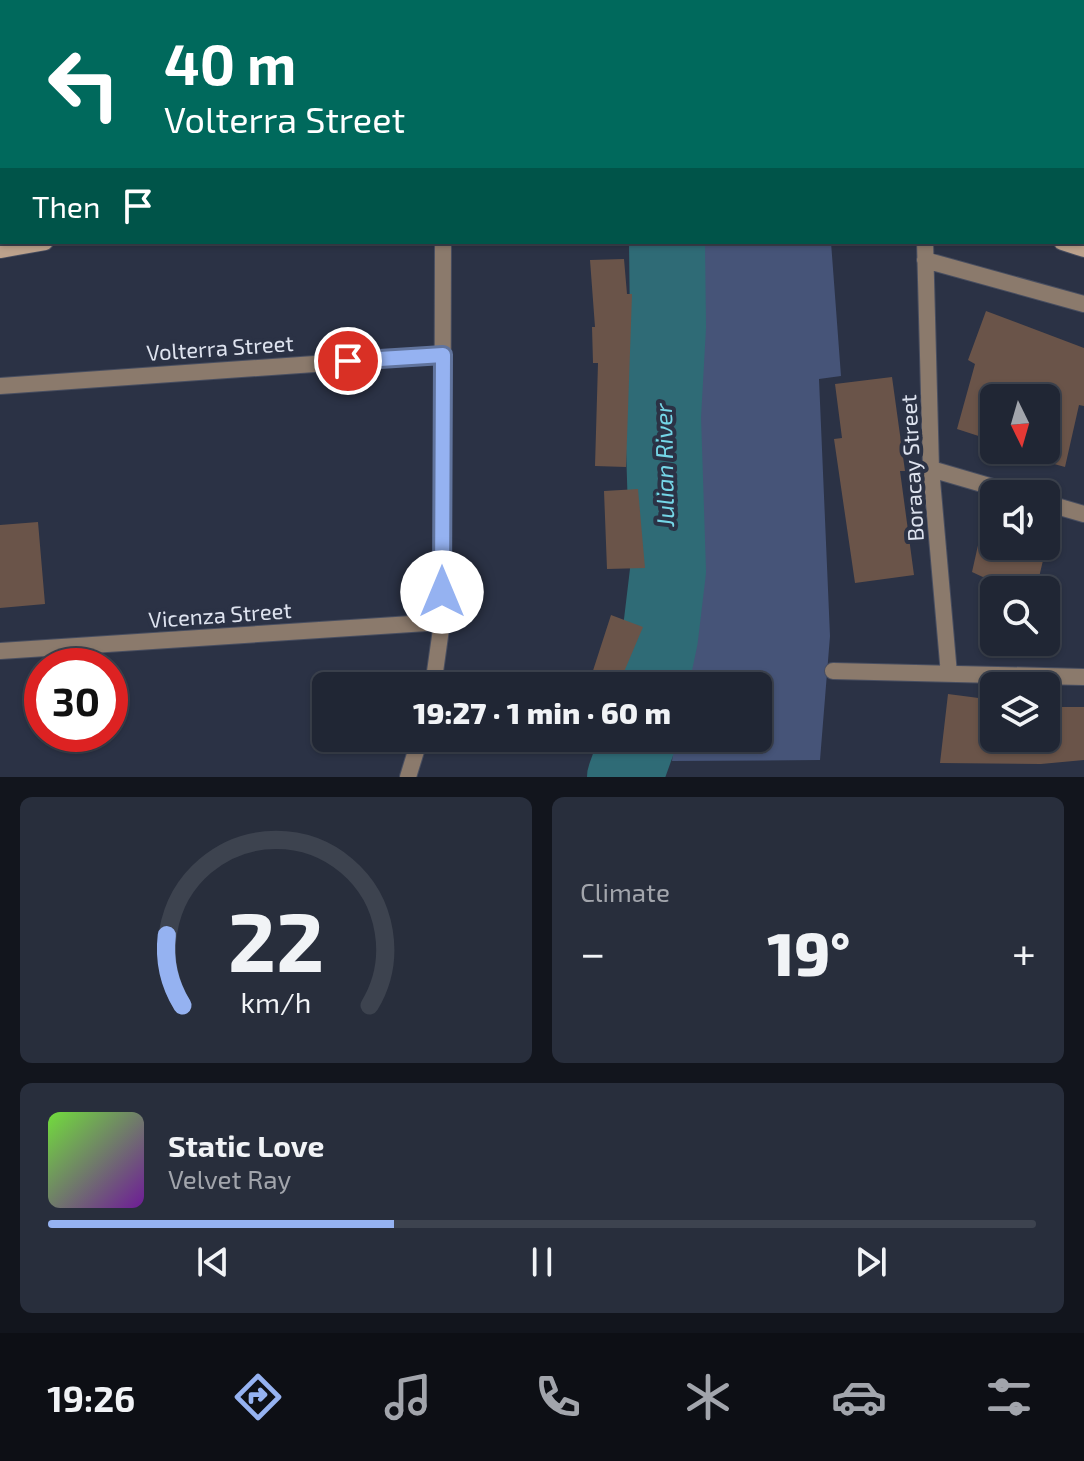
<!DOCTYPE html>
<html lang="en">
<head>
<meta charset="utf-8">
<style>
  body { margin:0; font-family:"Exo 2",sans-serif; background:#282e3c; color:#f1f3f6; height:100vh; display:flex; flex-direction:column; font-size:30px; white-space:nowrap }
  * { box-sizing:border-box; margin:0 }
  p { font-size:26px; color:#a2a5ac }
  .icon { flex:none; width:44px; height:44px; fill:none; stroke:currentColor; stroke-width:2; stroke-linecap:round; stroke-linejoin:round }
  .map { position:relative; height:777px; overflow:hidden }
  .panel { display:flex; flex-direction:column; gap:20px; padding:20px; background:#12151d; flex:1 }
  .panel>* { flex:none }
  .hud { position:absolute; left:0px; top:0px; width:1084px; height:244px; box-shadow:0 2px 6px #0004,0 0 0 2px #3d434f; background:#00695c; color:#fff; overflow:hidden }
  .needle { width:52px; rotate:175deg }
  .fabs { position:absolute; left:980px; top:384px; display:grid; gap:16px }
  .fabs a { display:grid; place-items:center; width:80px; height:80px; border-radius:12px; background:#202634; box-shadow:0 2px 6px #0004,0 0 0 2px #3d434f; font-size:40px }
  .speed { position:absolute; left:24px; top:648px; display:flex; gap:16px; font-size:40px; font-weight:700; text-align:center }
  .speed>* { display:grid; place-content:center; width:104px; height:104px; border-radius:50%; background:#202634; box-shadow:0 2px 6px #0004,0 0 0 2px #3d434f; line-height:1 }
  .speed .limit { border:12px solid #d22; background:#fff; color:#111 }
  .pin { position:absolute; display:grid; place-items:center; width:68px; height:68px; color:#fff; margin:-34px; border:4px solid #fff; border-radius:50%; box-shadow:0 2px 8px #0007 }
  .me { position:absolute; width:88px; margin:-44px; rotate:0deg; stroke-linejoin:round; filter:drop-shadow(0 0 6px #0008) }
  .turn { display:flex; align-items:center; gap:28px; height:168px; padding:0 32px; font-size:36px }
  .turn .icon { width:104px; height:104px; stroke-width:2.5 }
  .turn b { display:block; font-size:56px; line-height:68px }
  .then { display:flex; align-items:center; height:76px; padding:0 32px; background:#0003; gap:16px; font-size:30px }
  .big { font-size:60px; font-weight:800; line-height:1.1 }
  .panel .card { flex:1; display:flex; flex-direction:column; justify-content:center; gap:12px; min-width:0; padding:0 28px; border-radius:12px; background:#282e3c }
  .panel .dial { align-items:center; gap:0 }
  .dial svg { height:208px; overflow:visible; fill:none; stroke:#3d434f; stroke-width:7; stroke-linecap:round; text-anchor:middle }
  .dial text { fill:#f1f3f6; stroke:none }
  .song { display:flex; align-items:center; gap:24px }
  .cover { width:96px; height:96px; border-radius:12px; background:linear-gradient(135deg,hsl(100 70% 55%),hsl(280 70% 35%)) }
  .played { height:8px; border-radius:4px; background:linear-gradient(90deg,#95b2f1 35%,#3d434f 35%) }
  .keys { display:flex; justify-content:space-around; direction:ltr }
  .heat { display:flex; justify-content:space-between; align-items:center; font-size:44px; direction:ltr }
  .panel .tiles { flex:1; display:grid; gap:20px; grid-template-columns:1fr 1fr }
  .card:last-child { grid-column:span 2 }
  .trip { position:absolute; left:312px; top:672px; width:460px; height:80px; border-radius:12px; background:#202634; box-shadow:0 2px 6px #0004,0 0 0 2px #3d434f; font-weight:800; line-height:80px; text-align:center }
  .menu { display:flex; height:128px; justify-content:space-around; align-items:center; background:#0d0f15; color:#a2a5ac }
  .menu .icon { width:56px; height:56px }
  .menu .on { color:#95b2f1 }
  .menu b { font-size:36px; color:#f1f3f6 }
  .map>svg:first-child { display:block }
  .green { fill:#465478 }
  .water { fill:#2f6b76 }
  .lines { fill:none; stroke-linecap:round; stroke-linejoin:round }
  .stream { stroke:#2f6b76; stroke-width:12 }
  .river { stroke:#2f6b76; stroke-width:76 }
  .building { fill:#6a5449 }
  .minor-casing { stroke:#484e60; stroke-width:18 }
  .secondary-casing { stroke:#484e60; stroke-width:18 }
  .minor { stroke:#8b7a6c; stroke-width:16 }
  .secondary { stroke:#bca28c; stroke-width:16 }
  .route-casing { stroke:#61749d; stroke-width:20 }
  .route { stroke:#95b2f1; stroke-width:14 }
  .labels { text-anchor:middle; stroke-width:8; stroke-linejoin:round; paint-order:stroke }
  .street-label { font-size:22px; fill:#dee3ef; stroke:#2b3245 }
  .water-label { font-size:24px; font-style:italic; fill:#75d6e7; stroke:#2b3245 }
</style>
</head>
<body>
<div class="map">
<svg width="1084" height="777" viewBox="0 0 1084 777">
  <rect width="100%" height="100%" fill="#2b3245"/>
  <path class="green" d="M0,0H670L2,2L0,170Z
    M700,242H831L841,376L819,379L830,636L820,760L672,761L675,738H758V686H683C698,589 694,492 695,394C695,343 703,293 700,242Z"/>
  <path class="water" d="M634,242H700V320L695,381L694,464L641,469L639,335Z"/>
  <g class="lines">
    <path class="stream" d="M0,176L2,175"/>
    <path class="river" d="M650,686L660,638L668,571L663,417L668,327L667,242
      M625,777L639,738"/>
  </g>
  <path class="building" d="M624,259L627,294H632L626,467L595,466L598,363H593L592,327H595L590,260Z
    M986,311L1084,348V406L1079,405L1065,467L1014,453L1015,450H1046V398H994V441L957,429L975,364L968,360Z
    M892,377L905,471H900L914,575L855,583L834,439L842,438L835,384Z
    M638,489L645,568L607,569L604,491Z
    M985,514L994,516V546H1046V534L1049,535L1036,590H1011L972,572Z
    M38,522L45,604L0,608V525Z
    M611,615L643,627L618,686H588Z
    M948,694L994,700V738H1046V707H1084V760L1041,764L940,763Z"/>
  <g class="lines">
    <g class="minor-casing">
      <path id="minor" d="M925,242L931,469L949,674
        M925,260L1084,304
        M0,386L443,355
        M931,469L1017,494
        M1046,503L1084,514
        M0,651L442,622
        M833,671L1084,677
        M433,686L442,622L443,242
        M408,777L420,738"/>
    </g>
    <g class="secondary-casing">
      <path id="secondary" d="M1082,134L1084,135
        M1082,180L1084,182
        M0,201H2
        M1062,242L1084,249
        M0,250L45,242"/>
    </g>
    <use href="#minor" class="minor"/>
    <use href="#secondary" class="secondary"/>
  </g>
  <g class="lines">
    <g class="route-casing">
      <path id="route" d="M348,361L443,355L442,592"/>
    </g>
    <use href="#route" class="route"/>
  </g>
  <g class="labels">
    <g class="street-label">
      <text transform="translate(220 348) rotate(-4)" y="8">Volterra Street</text>
      <text transform="translate(912 468) rotate(-93)" y="8">Boracay Street</text>
      <text transform="translate(220 615) rotate(-4)" y="8">Vicenza Street</text>
    </g>
    <g class="water-label">
      <text transform="translate(665 465) rotate(-91)" y="8">Julian River</text>
    </g>
  </g>
</svg>
<div class="fabs">
<a><svg class="needle" viewBox="-14 -14 28 28"><path d="M0-13l5 13h-10z" fill="#e53935"/><path d="M0 13l5-13h-10z" fill="#a2a5ac"/></svg></a>
<a><svg class="icon" aria-label="sound" viewBox="0 0 24 24"><path d="M4 9h4l5-4v14l-5-4H4zM17 9q2 3 0 6"/></svg></a>
<a><svg class="icon" aria-label="search" viewBox="0 0 24 24"><circle cx="10" cy="10" r="6"/><path d="M15 15l6 6"/></svg></a>
<a><svg class="icon" aria-label="layers" viewBox="0 0 24 24"><path d="M12 4l9 5-9 5-9-5zM3 14l9 5 9-5"/></svg></a>
</div>
<div class="speed"><div class="limit">30</div></div>
<div class="pin" style="left:348px;top:361px;background:#d93025"><svg class="icon" aria-label="arrive" viewBox="0 0 24 24"><path d="M6 21V4h12l-3 4 3 4H6"/></svg></div>
<svg class="me" style="left:442px;top:592px" viewBox="-20 -20 40 40"><circle r="19" fill="#fff"/><path d="M0-13L10 11 0 6-10 11z" fill="#95b2f1"/></svg>
<div class="trip">19:27 · 1 min · 60 m</div>
<div class="hud">
<div class="turn"><svg class="icon" aria-label="left" viewBox="0 0 24 24"><path d="M17 20v-9H6M10 6l-5 5 5 5"/></svg><div><b>40 m</b>Volterra Street</div></div>
<div class="then">Then<svg class="icon" aria-label="arrive" viewBox="0 0 24 24"><path d="M6 21V4h12l-3 4 3 4H6"/></svg></div>
</div>
</div>
<section class="panel">
<div class="tiles">
<div class="card dial"><svg viewBox="0 0 100 80">
<path d="M14 69A42 42 0 1 1 86 69"/>
<path d="M14 69A42 42 0 0 1 8 42" stroke="#95b2f1"/>
<text x="50" y="56" font-size="32" font-weight="700">22</text>
<text x="50" y="72" font-size="11">km/h</text>
</svg></div>
<div class="card"><p>Climate</p>
<div class="heat"><a>−</a><b class="big">19°</b><a>+</a></div>
</div>
<div class="card">
<div class="song"><i class="cover"></i><div><b>Static Love</b><p>Velvet Ray</p></div></div>
<div class="played"></div>
<div class="keys"><svg class="icon" aria-label="previous" viewBox="0 0 24 24"><path d="M18 5L8 12l10 7zM5 5v14"/></svg><svg class="icon" aria-label="pause" viewBox="0 0 24 24"><path d="M8 5v14M16 5v14"/></svg><svg class="icon" aria-label="next" viewBox="0 0 24 24"><path d="M6 5l10 7-10 7zM19 5v14"/></svg></div>
</div>
</div>
</section>
<nav class="menu">
<b>19:26</b>
<svg class="icon on" aria-label="directions" viewBox="0 0 24 24"><path d="M12 3l9 9-9 9-9-9zM9 14v-3h6M13 9l2 2-2 2"/></svg>
<svg class="icon" aria-label="music" viewBox="0 0 24 24"><path d="M9 18V5l10-2v13"/><circle cx="6" cy="18" r="3"/><circle cx="16" cy="16" r="3"/></svg>
<svg class="icon" aria-label="phone" viewBox="0 0 24 24"><path d="M5 4h4l2 5-3 2q2 4 5 5l2-3 5 2v4C11 20 4 13 5 4z"/></svg>
<svg class="icon" aria-label="climate" viewBox="0 0 24 24"><path d="M12 3v18M4 7l16 10M4 17L20 7"/></svg>
<svg class="icon" aria-label="car" viewBox="0 0 24 24"><path d="M5 17H2v-5l4-1 3-4h7l3 4 3 1v5h-3M9 17h6M6 11h13"/><circle cx="7" cy="17" r="2"/><circle cx="17" cy="17" r="2"/></svg>
<svg class="icon" aria-label="filters" viewBox="0 0 24 24"><path d="M4 7h16M4 17h16"/><circle cx="9" cy="7" r="2"/><circle cx="15" cy="17" r="2"/></svg>
</nav>
</body>
</html>
